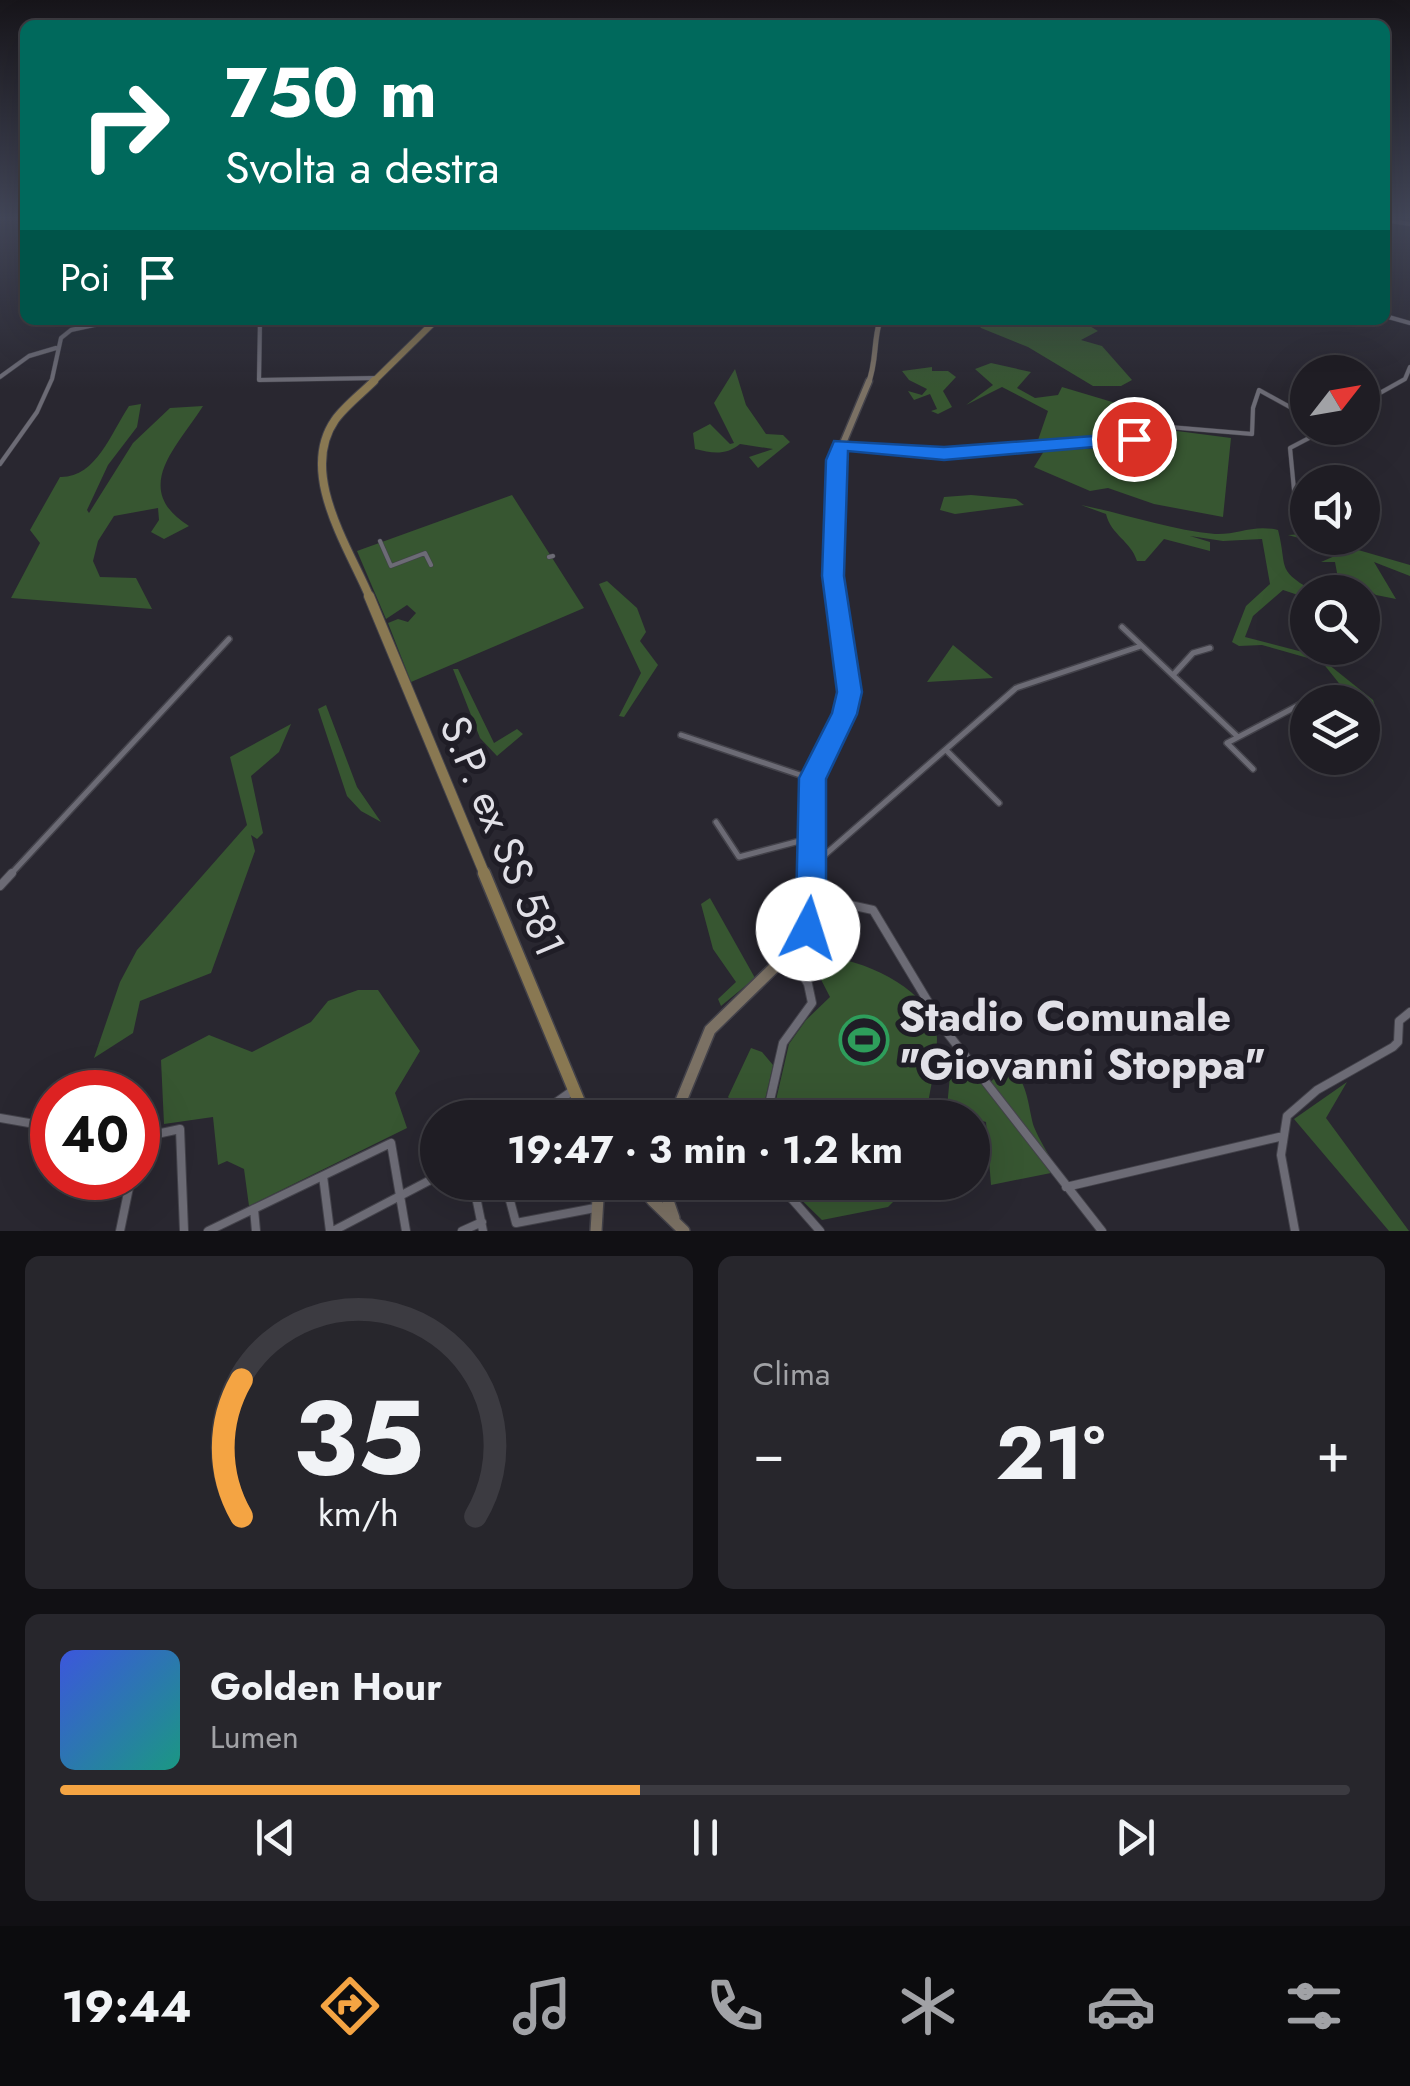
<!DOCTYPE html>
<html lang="it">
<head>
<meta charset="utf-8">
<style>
  body { margin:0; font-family:Jost,sans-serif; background:#27262c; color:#f1f3f6; height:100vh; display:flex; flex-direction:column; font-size:38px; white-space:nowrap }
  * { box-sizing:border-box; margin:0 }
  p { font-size:32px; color:#a1a2a6 }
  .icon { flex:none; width:55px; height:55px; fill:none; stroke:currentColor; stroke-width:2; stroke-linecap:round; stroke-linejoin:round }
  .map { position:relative; height:1231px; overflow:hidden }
  .drawer { display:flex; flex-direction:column; gap:25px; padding:25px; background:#111014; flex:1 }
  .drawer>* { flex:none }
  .hud { position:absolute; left:20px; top:20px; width:1370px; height:305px; border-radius:15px; box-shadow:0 10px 40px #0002,0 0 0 2px #3c3b41; background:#00695c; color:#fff; overflow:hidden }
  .needle { width:65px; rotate:59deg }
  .tools { position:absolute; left:1290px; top:355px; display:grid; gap:20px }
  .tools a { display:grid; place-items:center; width:90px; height:90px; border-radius:50%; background:#1f1d24; box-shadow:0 10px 40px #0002,0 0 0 2px #3c3b41; font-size:50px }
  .speed { position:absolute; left:30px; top:1070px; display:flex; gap:20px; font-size:50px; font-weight:700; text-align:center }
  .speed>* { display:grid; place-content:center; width:130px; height:130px; border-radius:50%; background:#1f1d24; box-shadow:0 10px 40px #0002,0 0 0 2px #3c3b41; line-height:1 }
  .speed .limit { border:15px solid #d22; background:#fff; color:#111 }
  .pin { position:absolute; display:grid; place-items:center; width:85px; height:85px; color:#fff; margin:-42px; border:5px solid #fff; border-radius:50%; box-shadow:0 2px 10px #0007 }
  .me { position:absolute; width:110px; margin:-55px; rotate:5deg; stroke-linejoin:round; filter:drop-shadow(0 0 8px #0008) }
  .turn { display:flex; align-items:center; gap:35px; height:210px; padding:0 40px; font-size:45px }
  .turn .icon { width:130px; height:130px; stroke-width:2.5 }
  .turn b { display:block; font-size:70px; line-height:85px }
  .then { display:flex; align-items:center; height:95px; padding:0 40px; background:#0003; gap:20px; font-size:38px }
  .big { font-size:75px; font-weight:700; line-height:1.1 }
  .drawer .card { flex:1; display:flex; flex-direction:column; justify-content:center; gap:15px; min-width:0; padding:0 35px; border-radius:15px; background:#27262c }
  .drawer .dial { align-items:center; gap:0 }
  .dial svg { height:260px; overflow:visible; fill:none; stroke:#3c3b41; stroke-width:7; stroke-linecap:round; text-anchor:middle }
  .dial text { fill:#f1f3f6; stroke:none }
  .song { display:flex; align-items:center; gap:30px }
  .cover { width:120px; height:120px; border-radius:15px; background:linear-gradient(135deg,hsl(230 70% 55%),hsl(170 70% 35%)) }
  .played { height:10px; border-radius:5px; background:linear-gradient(90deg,#f4a443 45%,#3c3b41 45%) }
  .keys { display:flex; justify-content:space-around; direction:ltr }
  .heat { display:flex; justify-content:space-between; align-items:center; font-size:55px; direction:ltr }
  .drawer .tiles { flex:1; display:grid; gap:25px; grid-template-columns:1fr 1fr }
  .card:last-child { grid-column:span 2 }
  .trip { position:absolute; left:420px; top:1100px; width:570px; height:100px; border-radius:50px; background:#1f1d24; box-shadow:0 10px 40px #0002,0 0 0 2px #3c3b41; font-weight:700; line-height:100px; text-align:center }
  .dock { display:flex; height:160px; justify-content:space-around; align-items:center; background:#0c0c0e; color:#a1a2a6 }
  .dock .icon { width:70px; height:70px }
  .dock .on { color:#f4a443 }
  .dock b { font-size:45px; color:#f1f3f6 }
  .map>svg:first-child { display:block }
  .green { fill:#375631 }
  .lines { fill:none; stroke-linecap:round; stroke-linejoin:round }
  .street-far2-casing { stroke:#43424a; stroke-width:5 }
  .street-far1-casing { stroke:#43424a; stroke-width:8 }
  .street-casing { stroke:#43424a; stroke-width:10 }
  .secondary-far3-casing { stroke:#43424a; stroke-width:6 }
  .secondary-far2-casing { stroke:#43424a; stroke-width:9 }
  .secondary-far1-casing { stroke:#43424a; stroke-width:11 }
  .secondary-casing { stroke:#43424a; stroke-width:14 }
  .primary-far3-casing { stroke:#43424a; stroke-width:8 }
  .primary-far2-casing { stroke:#43424a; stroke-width:10 }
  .primary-far1-casing { stroke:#43424a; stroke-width:12 }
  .primary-casing { stroke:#43424a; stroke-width:15 }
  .street-far2 { stroke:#6c6b75; stroke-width:4 }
  .street-far1 { stroke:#6c6b75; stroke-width:5 }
  .street { stroke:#6c6b75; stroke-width:8 }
  .secondary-far3 { stroke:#7b7164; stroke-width:5 }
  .secondary-far2 { stroke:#7b7164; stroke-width:6 }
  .secondary-far1 { stroke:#7b7164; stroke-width:9 }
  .secondary { stroke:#7b7164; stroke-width:11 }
  .primary-far3 { stroke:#897852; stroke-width:6 }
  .primary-far2 { stroke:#897852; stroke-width:8 }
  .primary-far1 { stroke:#897852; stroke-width:10 }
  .primary { stroke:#897852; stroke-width:12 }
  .route { fill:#1a73e8; stroke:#114b97; stroke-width:2.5 }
  .labels { text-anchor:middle; stroke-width:10; stroke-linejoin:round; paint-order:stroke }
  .near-street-label { font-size:42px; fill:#e1e0e7; stroke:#1f1d26 }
  .near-poi-label { font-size:42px; font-weight:bold; fill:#e1e0e7; stroke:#1f1d26; text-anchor:start }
</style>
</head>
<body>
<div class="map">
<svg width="1410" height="1231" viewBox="0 0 1410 1231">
  <rect width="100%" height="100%" fill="#292730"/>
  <path class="green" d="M976,320H1080L1098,331L1081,340L1102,346L1132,380L1121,386H1093L1028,347L981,328Z
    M991,363L1031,372L1017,388L1035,398L1058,395L1062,387L1129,407L1169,425L1113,441L1037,443L1048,411L1002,387L966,405L993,385L975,369Z
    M932,367V371H948L956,377L943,391L952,407L938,414L931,411L937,409L930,394L914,400L908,391L922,395L927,389L909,380L902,371Z
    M735,369L746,405L766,434L783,435L790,442L758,468L749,457L773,449L740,444C725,456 712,453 695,449L693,433L710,424L730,444L734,443L714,403Z
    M141,404L137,427L108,465L87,510L89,513L133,443L170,408L203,406C177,447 130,489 189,526L164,539L151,532L159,520L158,508L114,516L98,541L93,561L100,577L136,578L152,609L11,598L40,543L30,530L60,477C96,478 111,433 129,406Z
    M1177,431L1231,438L1223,517L1154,504L1108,488L1090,491L1034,467L1044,451L1122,447Z
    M512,495L584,608L411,682L388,623L398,619L408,622L416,613L407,605L386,619L357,551Z
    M971,495L1016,499L1024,505L955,514L940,510L944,497Z
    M1081,505C1126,514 1170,530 1215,534C1238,535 1253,524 1278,530C1288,569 1275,569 1315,592H1308L1307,598L1283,590L1253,616L1245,637L1318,656L1373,700L1376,709L1350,697L1322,662L1262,645L1239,646L1232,642L1246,606L1270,584L1262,539L1223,541L1190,536L1210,542V551L1164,539L1145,561H1137C1131,541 1111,535 1106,514Z
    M1303,534L1410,565V576L1374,562L1396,599L1376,595L1365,587L1363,600L1362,592L1340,589L1335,562H1321L1346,551L1288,535Z
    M607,581L637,608L646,632L640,641L658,665L624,717L619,716L641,673L599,584Z
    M953,645L993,678L927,682Z
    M453,669H458L494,743L517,729L523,734L497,756L480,738Z
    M326,705L357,787L381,822L361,811L347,796L318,709Z
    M291,724L279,752L251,776L263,833L257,839L251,835L255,851L211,973L140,1001L133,1033L94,1058L120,982L137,950L247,825L230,757Z
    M710,898L755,978L721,1006L718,999L736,982L713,949L701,904Z
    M815,955C858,957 936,988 937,1039C937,1064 929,1092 926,1117H772L789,1044L806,1020L830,997L815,968Z
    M358,990H378L420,1051L395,1093L407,1128L249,1206L244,1169L227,1161L218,1165L213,1117L164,1124L161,1060L209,1035L252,1052L311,1022L328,1001Z
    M953,1044L1051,1173L991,1185L986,1122L972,1118H946Z
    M751,1048L762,1052L773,1065L761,1117H745L728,1097Z
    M1008,1068C1028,1077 1028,1108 1034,1127C1039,1139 1047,1152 1054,1164L990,1082Z
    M1347,1082L1326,1118L1409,1231H1389L1294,1119Z
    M784,1183H912L888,1207L822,1220Z"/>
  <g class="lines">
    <g class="street-far2-casing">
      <path id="street-far2" d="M1385,220L1410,224
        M1385,316L1410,323
        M260,320L259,380L376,378
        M0,377L29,356L56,348
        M1362,403L1405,379L1410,367
        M840,445L944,453L1110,444L1169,427L1252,434L1253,408L1259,390L1308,417
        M0,464L37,412L52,379L61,338L71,330L117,320
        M1298,531L1290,448L1311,437L1318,428
        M380,541L391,566L425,553L431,565
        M549,557L553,556"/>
    </g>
    <g class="street-far1-casing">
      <path id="street-far1" d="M1122,627L1238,737
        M1173,675L1193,653L1210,648
        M681,735L812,779
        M946,750L999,803
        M1253,769L1227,743L1318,695
        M716,822L739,857L811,838
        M812,866L1016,688L1141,646
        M10,875L229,639"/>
    </g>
    <g class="street-casing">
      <path id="street" d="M0,886L12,873
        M810,912L841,903L873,910L945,1030L1102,1231
        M0,1118L52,1127
        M534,1118L572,1091
        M766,1118L783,1043L812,1003L808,984L791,955
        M138,1138L180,1129L184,1231
        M323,1176L330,1231
        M473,1182L483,1231
        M505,1182L516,1223L595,1208
        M777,1182L820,1231
        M1066,1187L1279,1137
        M254,1209L256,1231
        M120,1231L131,1178
        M208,1231L391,1143L406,1231
        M333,1231L438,1176
        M462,1231L482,1222
        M1295,1231L1281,1155L1287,1116L1317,1090L1393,1047L1398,1042L1399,1021L1410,1012"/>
    </g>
    <g class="secondary-far3-casing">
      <path id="secondary-far3" d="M868,384C877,362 873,342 880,320"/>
    </g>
    <g class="secondary-far2-casing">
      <path id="secondary-far2" d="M836,598V460L869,381"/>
    </g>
    <g class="secondary-far1-casing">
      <path id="secondary-far1" d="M811,875L814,772L848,700L835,596"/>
    </g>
    <g class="secondary-casing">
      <path id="secondary" d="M674,1118L710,1030L789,953L807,929L811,873
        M638,1182L653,1201L663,1193V1182
        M664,1189L674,1218
        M653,1201L684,1231
        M596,1231L599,1182"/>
    </g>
    <g class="primary-far3-casing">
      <path id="primary-far3" d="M371,384L436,320"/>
    </g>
    <g class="primary-far2-casing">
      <path id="primary-far2" d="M370,598C349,548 298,473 335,420C345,406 361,394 374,381"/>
    </g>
    <g class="primary-far1-casing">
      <path id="primary-far1" d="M369,596L485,875"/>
    </g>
    <g class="primary-casing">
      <path id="primary" d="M484,873L582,1109"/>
    </g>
    <use href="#street-far2" class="street-far2"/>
    <use href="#street-far1" class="street-far1"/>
    <use href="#street" class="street"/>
    <use href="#secondary-far3" class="secondary-far3"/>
    <use href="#secondary-far2" class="secondary-far2"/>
    <use href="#secondary-far1" class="secondary-far1"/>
    <use href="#secondary" class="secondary"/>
    <use href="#primary-far3" class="primary-far3"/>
    <use href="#primary-far2" class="primary-far2"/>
    <use href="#primary-far1" class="primary-far1"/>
    <use href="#primary" class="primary"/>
  </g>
  <linearGradient id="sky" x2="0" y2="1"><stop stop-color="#17151a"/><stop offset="0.56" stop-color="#434759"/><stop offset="1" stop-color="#434759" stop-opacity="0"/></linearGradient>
  <rect width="1410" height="389" fill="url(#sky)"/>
  <path class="route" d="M1134,433L1143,439L1140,443L944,460L848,451L844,576L862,692L857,714L826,779V907L818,939L808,944L797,939L792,929L796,907L799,778L832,713L837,692L822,576L826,460L834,441L944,447Z"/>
  <defs>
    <g id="stadium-ring" transform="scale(2.5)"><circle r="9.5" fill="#1f1d26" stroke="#2e9e5b" stroke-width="1.5"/><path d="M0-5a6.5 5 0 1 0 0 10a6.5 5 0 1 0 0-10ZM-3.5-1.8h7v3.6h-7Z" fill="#2e9e5b"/></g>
  </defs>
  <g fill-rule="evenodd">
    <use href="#stadium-ring" x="864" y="1040"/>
  </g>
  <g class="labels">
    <g class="near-street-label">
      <text transform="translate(503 836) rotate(67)" y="15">S.P. ex SS 581</text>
    </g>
    <g class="near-poi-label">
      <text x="899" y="1031">Stadio Comunale<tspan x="899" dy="48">"Giovanni Stoppa"</tspan></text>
    </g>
  </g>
</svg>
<div class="tools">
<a><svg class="needle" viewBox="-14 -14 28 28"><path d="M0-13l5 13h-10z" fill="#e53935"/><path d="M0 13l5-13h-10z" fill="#a1a2a6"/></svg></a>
<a><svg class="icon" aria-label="sound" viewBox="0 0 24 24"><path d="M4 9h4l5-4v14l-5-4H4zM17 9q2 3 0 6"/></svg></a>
<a><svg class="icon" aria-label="search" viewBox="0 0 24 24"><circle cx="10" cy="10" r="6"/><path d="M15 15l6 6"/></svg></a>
<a><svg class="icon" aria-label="layers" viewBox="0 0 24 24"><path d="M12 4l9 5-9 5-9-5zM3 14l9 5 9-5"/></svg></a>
</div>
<div class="speed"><div class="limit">40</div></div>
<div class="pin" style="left:1134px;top:439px;background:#d93025"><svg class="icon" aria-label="arrive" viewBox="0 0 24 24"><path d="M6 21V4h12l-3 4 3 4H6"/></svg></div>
<svg class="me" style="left:808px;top:929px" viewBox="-20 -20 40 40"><circle r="19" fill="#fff"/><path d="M0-13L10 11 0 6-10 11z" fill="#1a73e8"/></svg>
<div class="trip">19:47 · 3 min · 1.2 km</div>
<div class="hud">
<div class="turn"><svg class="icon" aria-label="right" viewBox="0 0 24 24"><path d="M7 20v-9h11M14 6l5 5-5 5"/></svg><div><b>750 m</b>Svolta a destra</div></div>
<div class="then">Poi<svg class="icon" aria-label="arrive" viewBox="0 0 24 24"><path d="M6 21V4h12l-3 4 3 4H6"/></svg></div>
</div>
</div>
<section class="drawer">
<div class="tiles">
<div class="card dial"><svg viewBox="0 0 100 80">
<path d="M14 69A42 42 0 1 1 86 69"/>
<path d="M14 69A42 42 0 0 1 14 27" stroke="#f4a443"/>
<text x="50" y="56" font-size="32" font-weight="700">35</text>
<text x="50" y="72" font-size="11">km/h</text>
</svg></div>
<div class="card"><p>Clima</p>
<div class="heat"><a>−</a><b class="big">21°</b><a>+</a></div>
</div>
<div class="card">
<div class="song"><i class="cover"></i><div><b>Golden Hour</b><p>Lumen</p></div></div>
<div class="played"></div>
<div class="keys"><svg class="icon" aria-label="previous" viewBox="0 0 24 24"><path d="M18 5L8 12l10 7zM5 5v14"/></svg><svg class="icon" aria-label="pause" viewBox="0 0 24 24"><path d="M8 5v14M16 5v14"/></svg><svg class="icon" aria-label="next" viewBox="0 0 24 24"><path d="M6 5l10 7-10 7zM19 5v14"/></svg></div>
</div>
</div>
</section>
<nav class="dock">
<b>19:44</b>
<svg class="icon on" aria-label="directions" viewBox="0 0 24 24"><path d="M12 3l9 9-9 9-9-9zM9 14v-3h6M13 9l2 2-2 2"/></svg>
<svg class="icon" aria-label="music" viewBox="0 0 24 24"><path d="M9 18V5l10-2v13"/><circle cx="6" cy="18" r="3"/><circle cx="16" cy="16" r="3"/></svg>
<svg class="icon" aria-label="phone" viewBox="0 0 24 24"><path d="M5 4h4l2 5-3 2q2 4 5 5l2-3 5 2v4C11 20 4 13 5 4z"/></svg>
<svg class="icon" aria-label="climate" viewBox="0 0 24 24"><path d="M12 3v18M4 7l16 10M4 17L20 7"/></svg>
<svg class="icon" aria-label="car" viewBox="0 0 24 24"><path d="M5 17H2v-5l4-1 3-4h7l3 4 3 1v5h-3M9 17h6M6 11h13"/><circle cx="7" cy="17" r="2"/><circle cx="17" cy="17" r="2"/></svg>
<svg class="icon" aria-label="filters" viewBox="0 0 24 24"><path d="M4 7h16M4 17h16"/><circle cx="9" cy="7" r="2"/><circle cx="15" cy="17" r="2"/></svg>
</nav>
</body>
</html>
